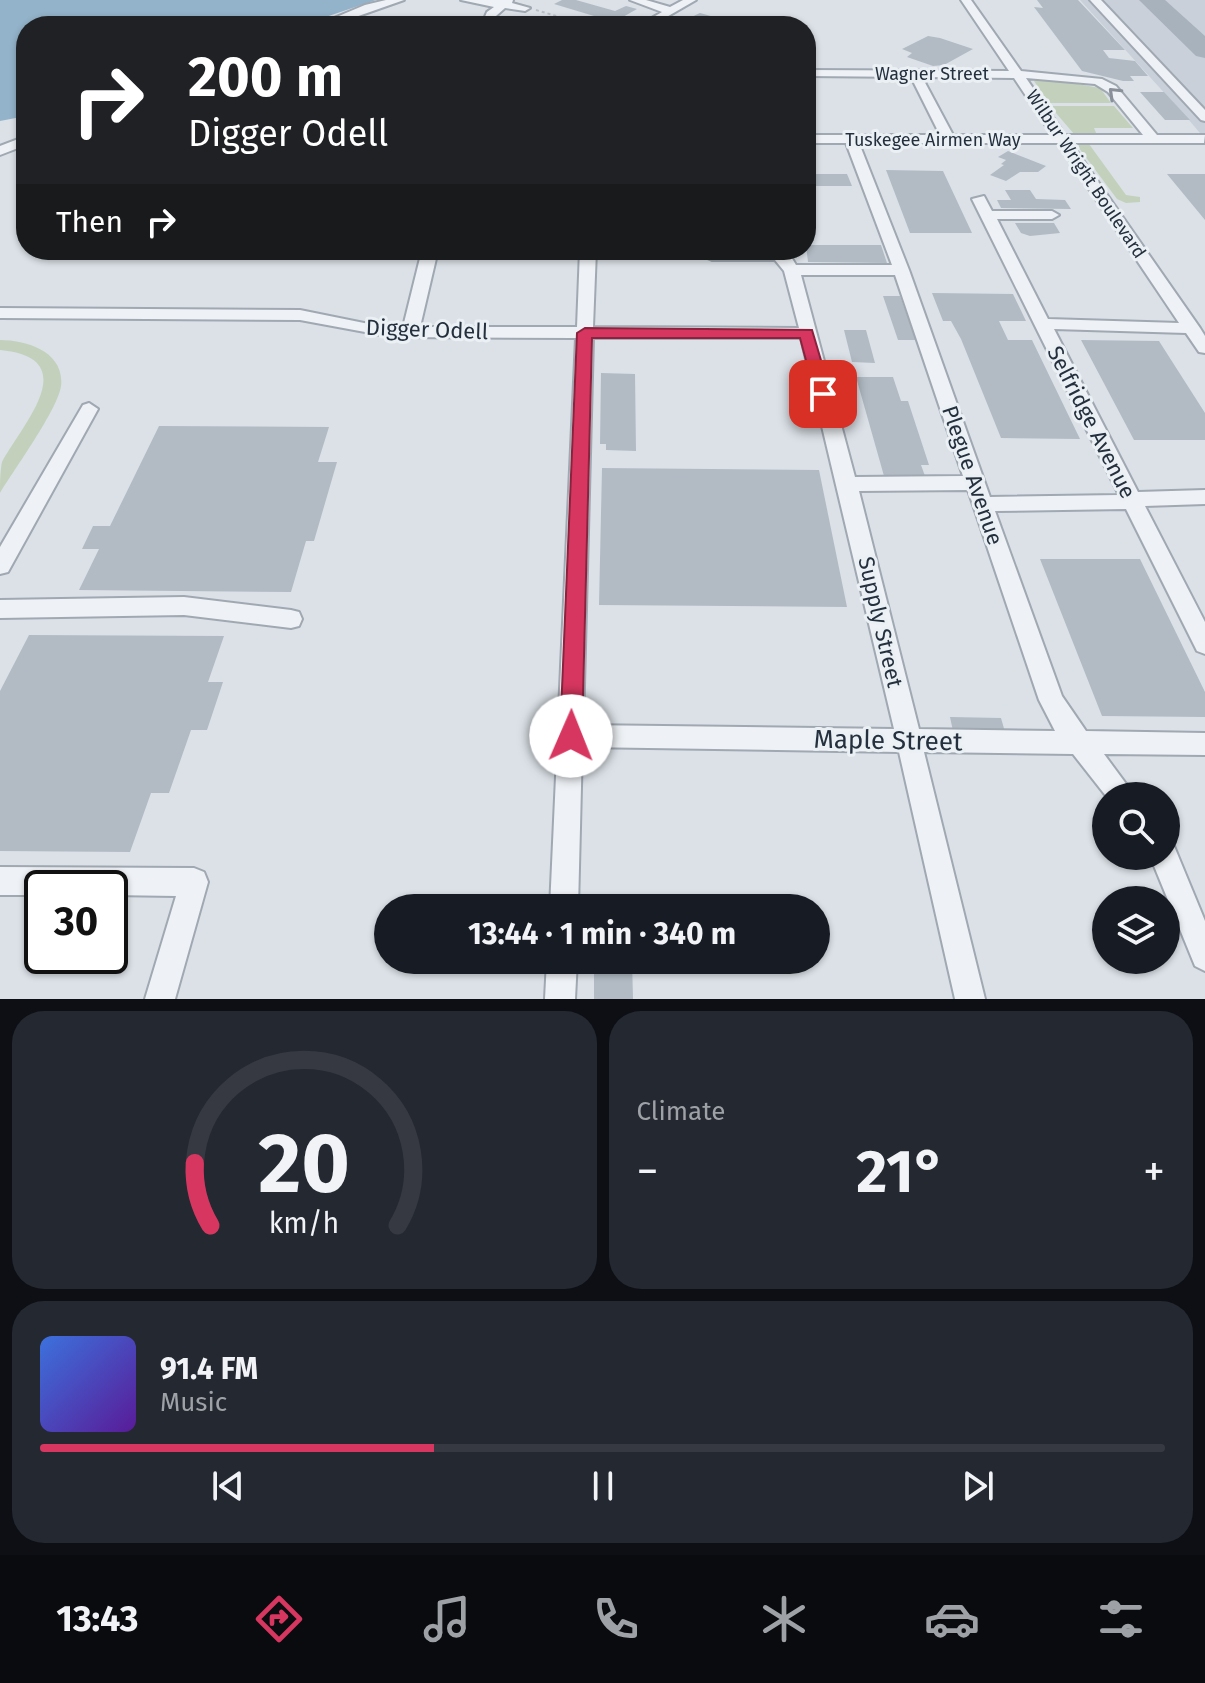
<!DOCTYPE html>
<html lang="en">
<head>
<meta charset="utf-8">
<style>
  body { margin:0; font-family:"Fira Sans",sans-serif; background:#242831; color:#f1f3f6; height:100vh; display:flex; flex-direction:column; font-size:30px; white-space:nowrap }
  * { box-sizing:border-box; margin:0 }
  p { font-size:26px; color:#9ea1a6 }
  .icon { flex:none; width:44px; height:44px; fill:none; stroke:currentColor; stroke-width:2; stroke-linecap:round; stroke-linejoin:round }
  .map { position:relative; height:999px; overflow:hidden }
  .drawer { display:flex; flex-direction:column; gap:12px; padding:12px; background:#0d0f14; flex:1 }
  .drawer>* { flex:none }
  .banner { position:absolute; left:16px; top:16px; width:800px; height:244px; border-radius:32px; box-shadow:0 2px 6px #0004; background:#202124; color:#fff; overflow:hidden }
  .controls { position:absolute; left:1092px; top:782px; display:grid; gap:16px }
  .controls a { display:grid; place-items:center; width:88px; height:88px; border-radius:50%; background:#171b24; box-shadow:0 2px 6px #0004; font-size:40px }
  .speed { position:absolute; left:24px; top:870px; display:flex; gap:16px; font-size:40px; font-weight:700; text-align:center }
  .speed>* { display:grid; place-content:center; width:104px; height:104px; border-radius:50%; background:#171b24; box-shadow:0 2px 6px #0004; line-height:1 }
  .speed .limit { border:4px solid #111; border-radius:12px; background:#fff; color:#111 }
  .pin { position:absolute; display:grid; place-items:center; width:68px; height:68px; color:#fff; margin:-34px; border-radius:16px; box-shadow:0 4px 12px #0006 }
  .me { position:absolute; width:88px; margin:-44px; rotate:1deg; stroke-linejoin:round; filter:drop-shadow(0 0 6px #0008) }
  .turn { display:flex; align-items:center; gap:28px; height:168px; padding:0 40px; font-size:36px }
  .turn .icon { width:104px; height:104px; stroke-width:2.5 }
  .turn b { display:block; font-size:56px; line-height:68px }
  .then { display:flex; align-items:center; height:76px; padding:0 40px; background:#0003; gap:16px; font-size:30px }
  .big { font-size:60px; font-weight:700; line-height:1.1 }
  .drawer .widget { flex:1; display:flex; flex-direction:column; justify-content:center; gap:12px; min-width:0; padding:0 28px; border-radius:32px; background:#242831 }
  .drawer .dial { align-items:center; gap:0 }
  .dial svg { height:208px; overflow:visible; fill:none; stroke:#363941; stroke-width:7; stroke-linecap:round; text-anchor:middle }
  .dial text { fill:#f1f3f6; stroke:none }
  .song { display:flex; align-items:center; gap:24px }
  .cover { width:96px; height:96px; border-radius:12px; background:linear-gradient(135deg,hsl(220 70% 55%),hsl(270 70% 35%)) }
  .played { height:8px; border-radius:4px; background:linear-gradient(90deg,#d6365f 35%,#363941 35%) }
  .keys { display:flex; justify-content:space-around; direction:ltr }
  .heat { display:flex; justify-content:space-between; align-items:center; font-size:44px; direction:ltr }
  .drawer .tiles { flex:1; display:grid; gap:12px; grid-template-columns:1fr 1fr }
  .widget:last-child { grid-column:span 2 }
  .trip { position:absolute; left:374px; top:894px; width:456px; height:80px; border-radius:40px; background:#171b24; box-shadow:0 2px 6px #0004; font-weight:700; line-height:80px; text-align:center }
  .dock { display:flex; height:128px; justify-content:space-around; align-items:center; background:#090b0e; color:#9ea1a6 }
  .dock .icon { width:56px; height:56px }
  .dock .current { color:#d6365f }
  .dock b { font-size:36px; color:#f1f3f6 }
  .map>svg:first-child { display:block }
  .built { fill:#c9d0d9 }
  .green { fill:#c3d1bc }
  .water { fill:#93b3ca }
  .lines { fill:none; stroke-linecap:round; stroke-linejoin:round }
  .taxiway { fill:#a8b2bc; fill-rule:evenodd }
  .building { fill:#b2bbc4 }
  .minor-casing { stroke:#a0a8b1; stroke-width:4 }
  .path { stroke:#b9bfc5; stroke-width:2; stroke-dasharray:3 3; stroke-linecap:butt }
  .minor { fill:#eef1f5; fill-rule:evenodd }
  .oneway { stroke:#89909a }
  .route { fill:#d6365f; stroke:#8b233e; stroke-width:2 }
  .labels { text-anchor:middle; stroke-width:6; stroke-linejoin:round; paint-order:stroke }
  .far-street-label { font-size:18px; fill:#24303e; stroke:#eaf0f4 }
  .street-label { font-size:22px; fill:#24303e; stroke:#eaf0f4 }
  .near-street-label { font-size:26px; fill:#24303e; stroke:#eaf0f4 }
</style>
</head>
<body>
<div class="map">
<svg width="1205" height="999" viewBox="0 0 1205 999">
  <rect width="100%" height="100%" fill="#dbe1e7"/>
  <path class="built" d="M1080,0H1205V139L1189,120Z"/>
  <path class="green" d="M1038,77L1100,88L1111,103H1049L1034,81Z
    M1050,106H1114L1133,128H1094L1097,135L1074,134Z
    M1079,141L1098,142L1089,144L1126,195L1140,197V202L1126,203L1117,199L1079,148Z
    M0,340C27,340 65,352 61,386C58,409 14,470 0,493C0,484 0,471 2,462C21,426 86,358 0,350Z"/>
  <path class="water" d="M0,0H376L299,26H26V116L0,121Z"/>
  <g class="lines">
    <path class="taxiway" d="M1139,0H1165L1205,36V58L1196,56Z"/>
  </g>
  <path class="building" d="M562,0H576L615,11L626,6L637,9L614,22L554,4Z
    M1037,0H1078L1125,50H1103L1109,58L1135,61L1148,76H1130L1134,81H1123L1082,71L1034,7L1043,8Z
    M700,13L725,20L714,26H672Z
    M928,36L940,38L973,49L944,65L933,66L907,57L912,53L902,49Z
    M1140,92H1164L1190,120H1165Z
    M1008,151L1046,166L1038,172H1020L1006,181L990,175L1004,165L1001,164L1006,160L998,157Z
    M886,170L943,171L972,233H910Z
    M806,174H847L852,186H806Z
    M1167,174H1205V220Z
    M1005,190H1030L1036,199L1065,200L1071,209L1001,208L997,200H1011Z
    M1015,223H1054L1060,233L1030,236L1021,233Z
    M806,245H881L887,263L808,262Z
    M932,293L1013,294L1026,321H999L1008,340H1032L1080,439L1001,438L961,339L951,321H943Z
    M883,296H900L916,340H898Z
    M844,330H866L875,363L852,362Z
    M1081,340L1159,341L1205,413V440H1134Z
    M601,373L635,374L636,451L606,450V444H600Z
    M856,377H893L901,401H908L929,465H921L925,476H884Z
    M159,426L329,427L318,462H337L314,541H306L291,592L79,590L99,549H82L93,526H110Z
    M602,468L819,470L847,607L599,605Z
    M1040,559H1140L1205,692V717L1102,716Z
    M29,635L224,636L208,682H223L207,730H191L169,793H151L130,852L0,851V691Z
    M950,717L1001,718L1005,732L953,731Z
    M594,960H632L633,999H594Z"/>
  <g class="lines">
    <g class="minor-casing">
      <path id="minor" d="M386,0H404L330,26H315L365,5Z
        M461,0H513L512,3L530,8L525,11L505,8L496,16L491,26H481L487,12L494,7Z
        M630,0H646L670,7L683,0H696L651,26H638L662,12Z
        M961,0H971L1021,71L1102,79L1116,86L1157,135H1205L1204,143H1071L1200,328L1205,336V353L1199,352L1186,333L1054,329L1138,492L1205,490V504L1145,506L1205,622V654L1197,651L1126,509L995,511L1062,696L1086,731L1205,733V755L1104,754L1135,796H1106L1073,754L924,752L985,999H955L899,752L582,747L578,908H550L576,338L392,337L300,320L0,318V308L300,310L369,324L403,327L422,250H438L420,327H577L580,250H596L593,327L799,328L784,271L775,260H712L689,250H787L796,265H892L846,143H806V135H940L911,77L806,76V70L1009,71ZM922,77L1014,78L1052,135H953ZM1026,78L1095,84L1108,92L1143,135H1065ZM859,143H1058L1179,323L1048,319L997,219H1052L1059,215L1052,211H992L984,196L972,199L1119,495L990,497L909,270ZM801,275H895L963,476L855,477ZM593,338H801L894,729L583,725ZM968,490L1039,700L1055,731L919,729L859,491Z
        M1090,0H1101L1205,110V121L1201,120Z
        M26,136V145L0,155V146Z
        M89,403L98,409L8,572L0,574V547L83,405Z
        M184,597L291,610L299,612L302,619L299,626L291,628L184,615L0,618V600Z
        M1166,843L1174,846L1205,921V971L1195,966L1150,856H1166Z
        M0,867L194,868L204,872L208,882L175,999H145L176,896L110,895V888H42V895H0Z
        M547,960H577L575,999H545Z"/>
    </g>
    <path class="path" d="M536,10L590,26"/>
    <use href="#minor" class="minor"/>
  </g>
  <defs><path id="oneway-chevron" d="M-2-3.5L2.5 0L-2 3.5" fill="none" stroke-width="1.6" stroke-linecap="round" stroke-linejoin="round" transform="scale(2)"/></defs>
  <use class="oneway" href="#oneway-chevron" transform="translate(1114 93) rotate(-136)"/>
  <path class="route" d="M585,328L812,330L831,394L823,399L815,394L800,338H592L582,736L579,743L571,746L563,743L560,736L577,333Z"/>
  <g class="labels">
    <g class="far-street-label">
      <text x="932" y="80">Wagner Street</text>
      <text x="933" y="146">Tuskegee Airmen Way</text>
      <text transform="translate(1086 174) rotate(56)" y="6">Wilbur Wright Boulevard</text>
    </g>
    <g class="street-label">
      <text transform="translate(427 329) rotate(2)" y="8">Digger Odell</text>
      <text transform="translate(1092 422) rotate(63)" y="8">Selfridge Avenue</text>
      <text transform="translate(973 475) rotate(71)" y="8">Plegue Avenue</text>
      <text transform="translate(881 622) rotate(77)" y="8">Supply Street</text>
    </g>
    <g class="near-street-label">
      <text transform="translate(888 740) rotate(1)" y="9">Maple Street</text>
    </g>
  </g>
</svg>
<div class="controls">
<a><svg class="icon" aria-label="search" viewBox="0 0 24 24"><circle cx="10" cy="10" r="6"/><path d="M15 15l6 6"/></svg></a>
<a><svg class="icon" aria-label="layers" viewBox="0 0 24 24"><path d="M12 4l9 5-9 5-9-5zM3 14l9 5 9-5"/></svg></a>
</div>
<div class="speed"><div class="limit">30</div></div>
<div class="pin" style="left:823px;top:394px;background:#d93025"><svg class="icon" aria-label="arrive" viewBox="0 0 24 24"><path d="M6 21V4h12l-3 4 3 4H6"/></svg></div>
<svg class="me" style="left:571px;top:736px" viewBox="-20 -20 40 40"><circle r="19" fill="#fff"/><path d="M0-13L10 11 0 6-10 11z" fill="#d6365f"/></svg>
<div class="trip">13:44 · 1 min · 340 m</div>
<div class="banner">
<div class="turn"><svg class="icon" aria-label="right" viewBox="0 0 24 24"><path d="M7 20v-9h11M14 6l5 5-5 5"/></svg><div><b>200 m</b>Digger Odell</div></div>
<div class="then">Then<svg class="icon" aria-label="right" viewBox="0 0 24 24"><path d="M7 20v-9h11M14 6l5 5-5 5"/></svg></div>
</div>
</div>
<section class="drawer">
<div class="tiles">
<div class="widget dial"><svg viewBox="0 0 100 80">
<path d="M14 69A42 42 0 1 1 86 69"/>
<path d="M14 69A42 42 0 0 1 8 45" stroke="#d6365f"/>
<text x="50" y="56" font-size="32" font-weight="700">20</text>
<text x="50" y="72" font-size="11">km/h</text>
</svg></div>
<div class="widget"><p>Climate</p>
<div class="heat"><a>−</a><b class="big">21°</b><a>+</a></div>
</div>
<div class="widget">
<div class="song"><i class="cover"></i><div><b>91.4 FM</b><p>Music</p></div></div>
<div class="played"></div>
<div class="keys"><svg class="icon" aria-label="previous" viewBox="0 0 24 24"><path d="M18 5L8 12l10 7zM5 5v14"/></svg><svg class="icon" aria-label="pause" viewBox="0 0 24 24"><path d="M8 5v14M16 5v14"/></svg><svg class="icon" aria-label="next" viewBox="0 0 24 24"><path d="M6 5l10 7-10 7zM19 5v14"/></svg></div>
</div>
</div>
</section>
<nav class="dock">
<b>13:43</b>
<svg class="icon current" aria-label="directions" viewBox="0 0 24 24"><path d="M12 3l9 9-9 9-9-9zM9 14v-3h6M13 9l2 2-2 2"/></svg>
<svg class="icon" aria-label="music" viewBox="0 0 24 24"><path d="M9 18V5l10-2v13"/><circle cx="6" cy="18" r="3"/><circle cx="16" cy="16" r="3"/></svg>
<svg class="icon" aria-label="phone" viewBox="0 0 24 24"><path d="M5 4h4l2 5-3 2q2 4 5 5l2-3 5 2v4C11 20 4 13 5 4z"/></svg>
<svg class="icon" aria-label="climate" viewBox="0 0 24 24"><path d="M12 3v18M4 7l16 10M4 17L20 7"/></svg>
<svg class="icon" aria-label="car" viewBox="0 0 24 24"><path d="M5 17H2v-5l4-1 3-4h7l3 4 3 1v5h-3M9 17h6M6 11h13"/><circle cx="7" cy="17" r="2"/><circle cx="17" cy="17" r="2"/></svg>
<svg class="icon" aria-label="filters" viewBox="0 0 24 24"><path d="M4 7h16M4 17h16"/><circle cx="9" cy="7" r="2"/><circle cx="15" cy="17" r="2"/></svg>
</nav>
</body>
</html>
